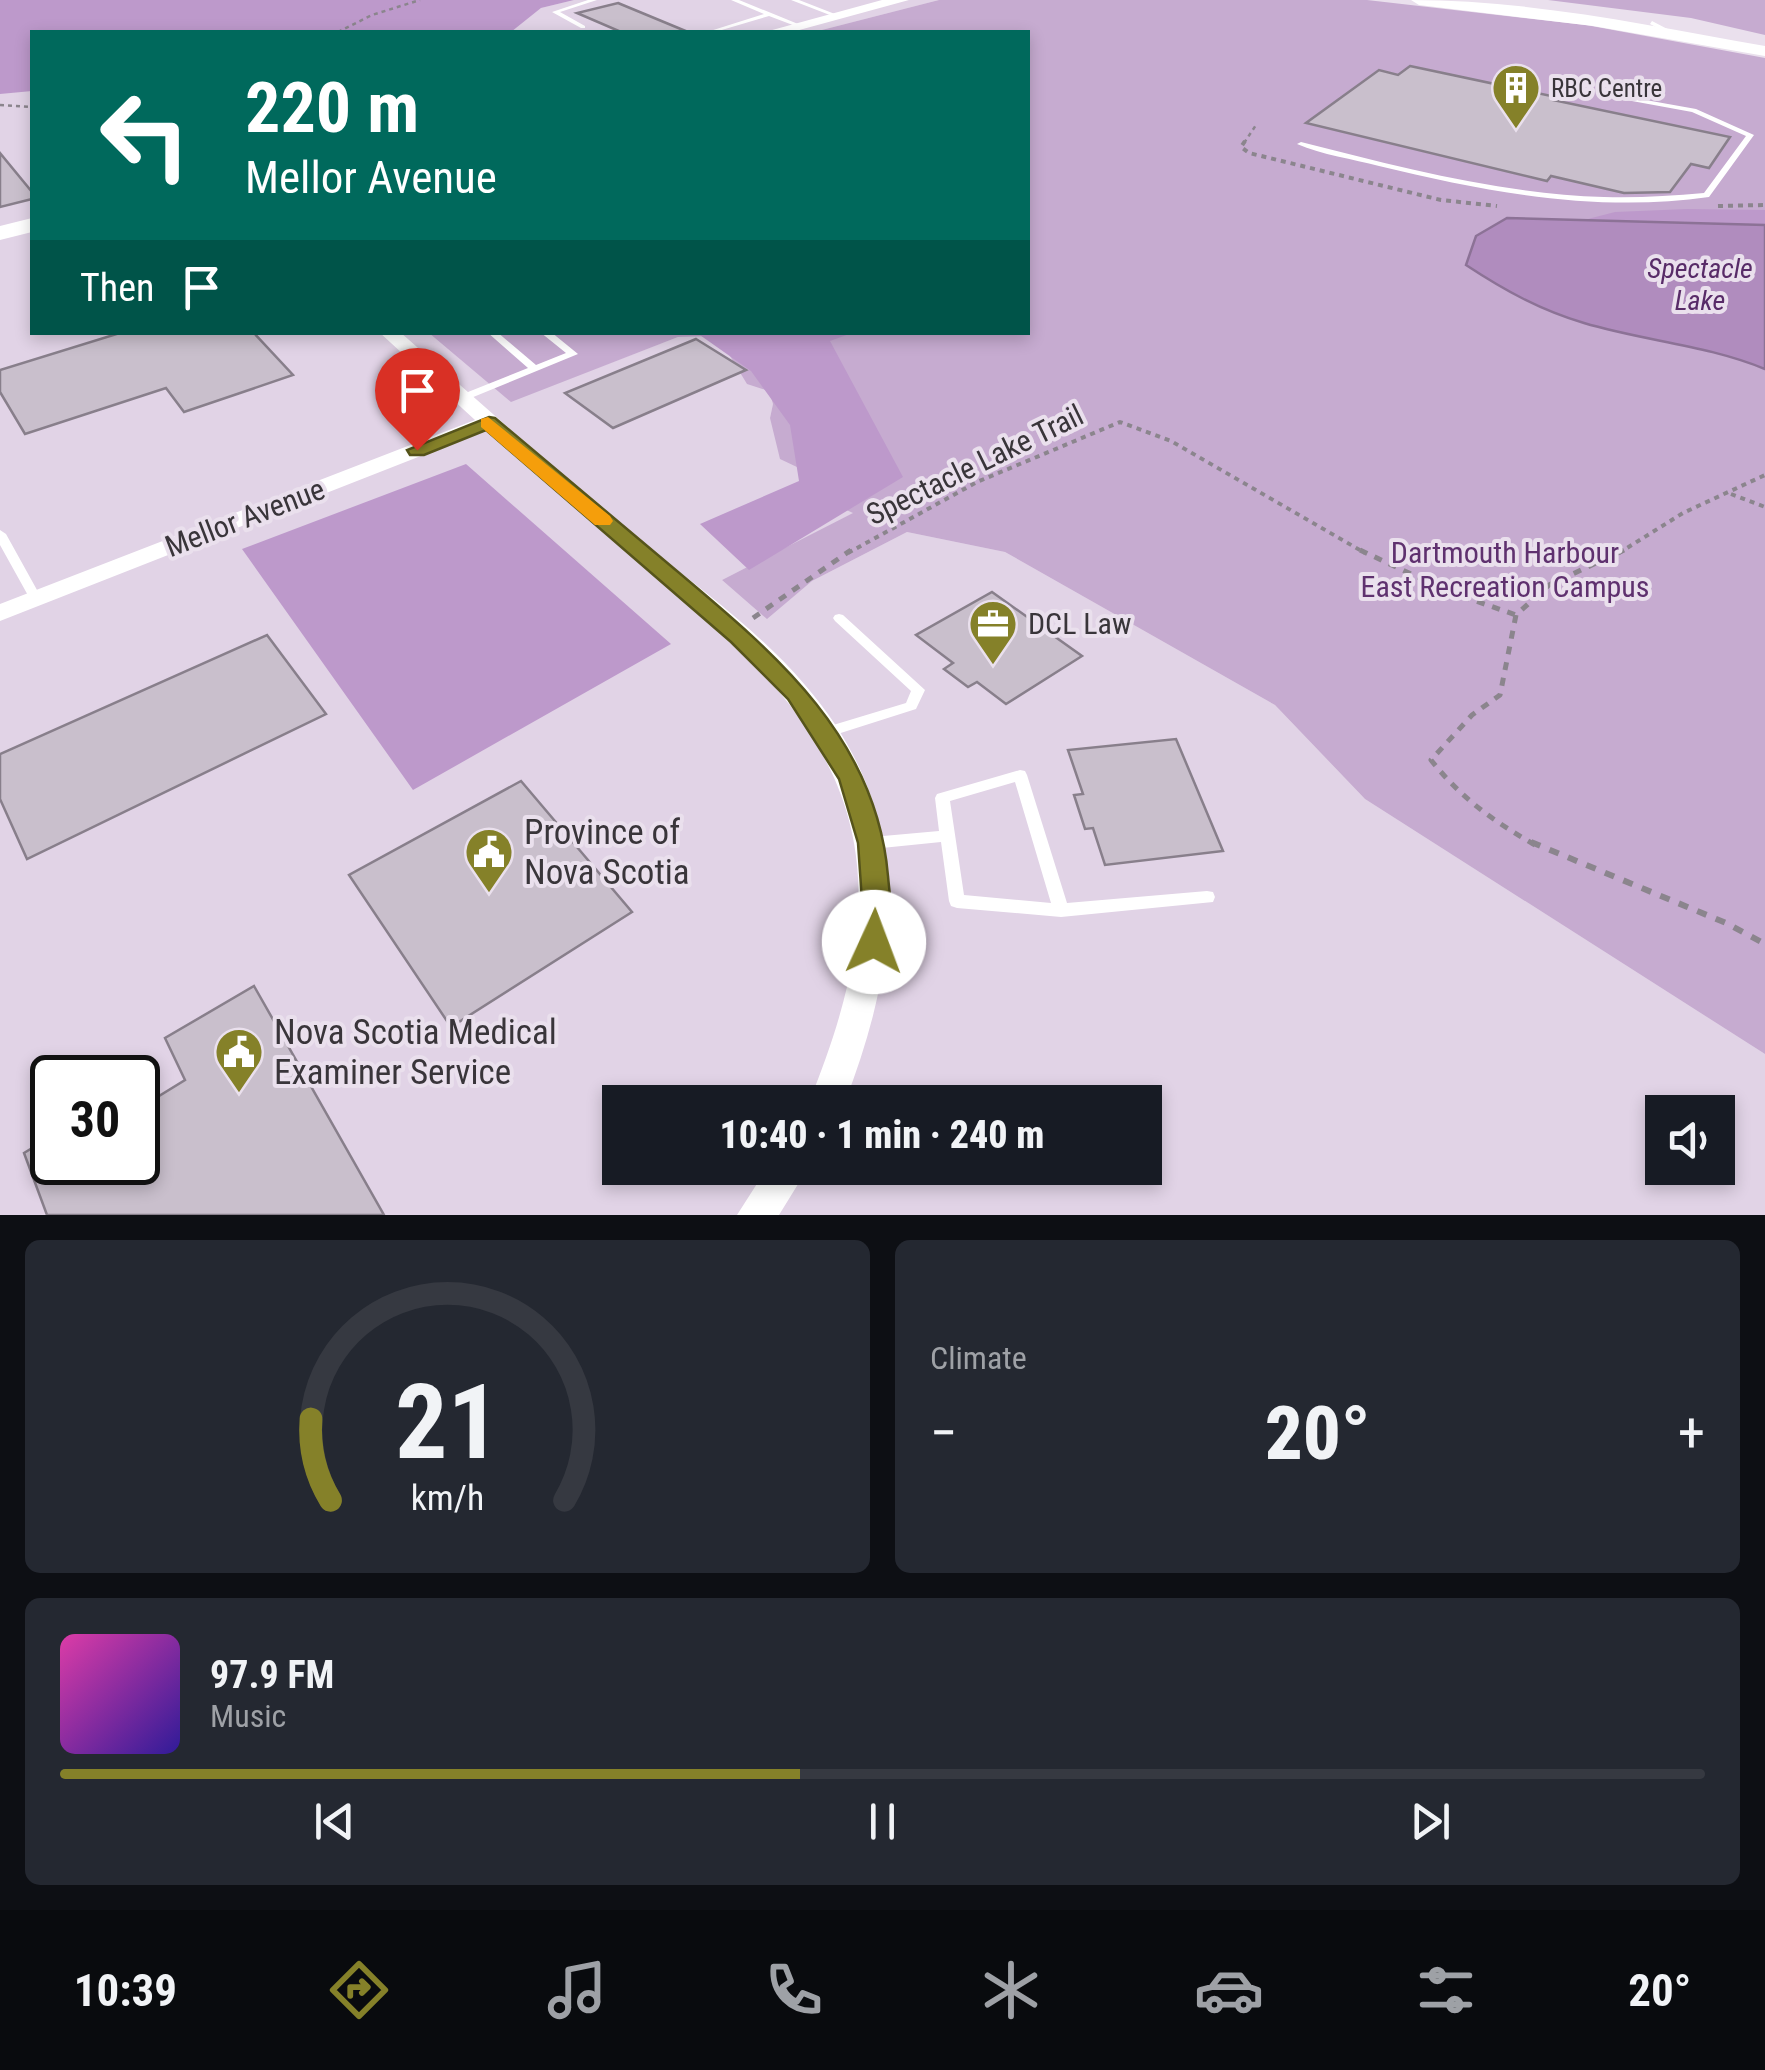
<!DOCTYPE html>
<html lang="en">
<head>
<meta charset="utf-8">
<style>
  body { margin:0; font-family:"Roboto Condensed",sans-serif; background:#242831; color:#f1f3f6; height:100vh; display:flex; flex-direction:column; font-size:38px; white-space:nowrap }
  * { box-sizing:border-box; margin:0 }
  p { font-size:32px; color:#9ea1a6 }
  .icon { flex:none; width:55px; height:55px; fill:none; stroke:currentColor; stroke-width:2; stroke-linecap:round; stroke-linejoin:round }
  .map { position:relative; height:1215px; overflow:hidden }
  .drawer { display:flex; flex-direction:column; gap:25px; padding:25px; background:#0d0f14; flex:1 }
  .drawer>* { flex:none }
  .banner { position:absolute; left:30px; top:30px; width:1000px; height:305px; border-radius:0px; box-shadow:0 5px 15px #0003; background:#00695c; color:#fff; overflow:hidden }
  .tools { position:absolute; left:1645px; top:1095px; display:grid; gap:20px }
  .tools a { display:grid; place-items:center; width:90px; height:90px; border-radius:0px; background:#171b24; box-shadow:0 5px 15px #0003; font-size:50px }
  .speed { position:absolute; left:30px; top:1055px; display:flex; gap:20px; font-size:50px; font-weight:700; text-align:center }
  .speed>* { display:grid; place-content:center; width:130px; height:130px; border-radius:50%; background:#171b24; box-shadow:0 5px 15px #0003; line-height:1 }
  .speed .limit { border:5px solid #111; border-radius:15px; background:#fff; color:#111 }
  .pin { position:absolute; display:grid; place-items:center; width:85px; height:85px; color:#fff; margin:-102px -42px; border-radius:50% 50% 50% 0; rotate:-45deg; box-shadow:0 0 10px #0007 }
  .pin .icon { rotate:45deg }
  .me { position:absolute; width:110px; margin:-55px; rotate:2deg; stroke-linejoin:round; filter:drop-shadow(0 0 8px #0008) }
  .turn { display:flex; align-items:center; gap:35px; height:210px; padding:0 50px; font-size:45px }
  .turn .icon { width:130px; height:130px; stroke-width:2.5 }
  .turn b { display:block; font-size:70px; line-height:85px }
  .then { display:flex; align-items:center; height:95px; padding:0 50px; background:#0003; gap:20px; font-size:38px }
  .big { font-size:75px; font-weight:800; line-height:1.1 }
  .drawer .widget { flex:1; display:flex; flex-direction:column; justify-content:center; gap:15px; min-width:0; padding:0 35px; border-radius:15px; background:#242831 }
  .drawer .dial { align-items:center; gap:0 }
  .dial svg { height:260px; overflow:visible; fill:none; stroke:#363941; stroke-width:7; stroke-linecap:round; text-anchor:middle }
  .dial text { fill:#f1f3f6; stroke:none }
  .song { display:flex; align-items:center; gap:30px }
  .cover { width:120px; height:120px; border-radius:15px; background:linear-gradient(135deg,hsl(320 70% 55%),hsl(250 70% 35%)) }
  .played { height:10px; border-radius:5px; background:linear-gradient(90deg,#858129 45%,#363941 45%) }
  .keys { display:flex; justify-content:space-around; direction:ltr }
  .heat { display:flex; justify-content:space-between; align-items:center; font-size:55px; direction:ltr }
  .drawer .tiles { flex:1; display:grid; gap:25px; grid-template-columns:1fr 1fr }
  .widget:last-child { grid-column:span 2 }
  .trip { position:absolute; left:602px; top:1085px; width:560px; height:100px; border-radius:0px; background:#171b24; box-shadow:0 5px 15px #0003; font-weight:800; line-height:100px; text-align:center }
  .dock { display:flex; height:160px; justify-content:space-around; align-items:center; background:#090b0e; color:#9ea1a6 }
  .dock .icon { width:70px; height:70px }
  .dock .active { color:#858129 }
  .dock b { font-size:45px; color:#f1f3f6 }
  .map>svg:first-child { display:block }
  .built { fill:#e1d3e6; fill-rule:evenodd }
  .green { fill:#c6abd0 }
  .forest { fill:#bd99cb }
  .water { fill:#b08cbe; stroke:#8c7296; stroke-width:2.5 }
  .building { fill:#c9bfcc; stroke:#887f8b; stroke-width:2.5 }
  .lines { fill:none; stroke-linecap:round; stroke-linejoin:round }
  .path-far3 { stroke:#8b858d; stroke-width:2.5; stroke-dasharray:4 4; stroke-linecap:butt }
  .path-far2 { stroke:#8b858d; stroke-width:4; stroke-dasharray:5 5; stroke-linecap:butt }
  .path-far1 { stroke:#8b858d; stroke-width:5; stroke-dasharray:8 8; stroke-linecap:butt }
  .path { stroke:#8b858d; stroke-width:6; stroke-dasharray:10 10; stroke-linecap:butt }
  .lane { fill:#fff; fill-rule:evenodd }
  .street { fill:#fff; fill-rule:evenodd }
  .secondary { fill:#fff; fill-rule:evenodd }
  .route { fill:#858129; stroke:#56541b; stroke-width:2.5 }
  .slow { fill:#f59e0b }
  .labels { text-anchor:middle; stroke-width:8; stroke-linejoin:round; paint-order:stroke }
  .far-poi-label { font-size:25px; fill:#39353a; stroke:#eae0ed; text-anchor:start }
  .far-water-label { font-size:28px; font-style:italic; fill:#582b68; stroke:#eae0ed }
  .street-label { font-size:30px; fill:#39353a; stroke:#eae0ed }
  .park-label { font-size:30px; fill:#5f316f; stroke:#eae0ed }
  .poi-label { font-size:30px; fill:#39353a; stroke:#eae0ed; text-anchor:start }
  .near-poi-label { font-size:35px; fill:#39353a; stroke:#eae0ed; text-anchor:start }
</style>
</head>
<body>
<div class="map">
<svg width="1765" height="1215" viewBox="0 0 1765 1215">
  <rect width="100%" height="100%" fill="#eae0ed"/>
  <path class="built" d="M574,0H939L814,32H511L541,8Z
    M18,90L32,91V332L429,333L511,401L678,337L718,336L769,391L773,404L770,418L816,476L854,513L722,580L767,618L812,581L907,532L1005,552L1275,705L1365,799L1765,1054V1215H0V94ZM52,1078H138V1162H52ZM620,1102H1145V1168H620ZM1662,1112H1718V1168H1662Z"/>
  <path class="green" d="M939,0H1367L1586,25L1765,58V225L1733,356L1765,369V1054L1365,799L1275,705L1005,552L907,532L812,581L767,619L722,580L853,513L840,507L816,476L780,459L770,418L773,404L769,391L747,384L718,336L678,337L511,402L429,333L1028,332V32H814Z
    M1548,0H1765V35L1691,18Z"/>
  <path class="forest" d="M0,0H574L541,8L511,32H32V91L0,94Z
    M1687,209L1765,210V225L1580,221L1615,212Z
    M697,333H852L830,341L903,477L749,570L700,524L799,481L790,425L751,371Z
    M466,464L671,644L413,790L242,549Z"/>
  <path class="water" d="M1507,218L1765,225V369C1707,345 1644,341 1584,323C1540,310 1504,290 1466,265L1476,236Z"/>
  <path class="building" d="M618,3L688,32H621L577,13Z
    M1410,66L1556,97L1553,100L1730,137L1709,168L1691,164L1670,192L1624,193L1551,176L1547,181L1306,123L1379,70L1398,75Z
    M0,153L32,192V199L0,207Z
    M123,332H253L293,375L184,412L166,388L25,434L0,392V370Z
    M696,339L746,370L613,428L565,393Z
    M992,592L1082,656L1006,704L977,682L968,687L944,669L953,663L916,635Z
    M267,635L326,714L27,859L0,799V754Z
    M1176,739L1223,851L1105,865L1093,828L1085,829L1074,795L1083,794L1068,750Z
    M521,781L632,912L451,1027L349,875Z
    M254,986L384,1215H47L24,1153L52,1136V1162H138V1109L185,1080L165,1038Z"/>
  <g class="lines">
    <path class="path-far3" d="M338,32L372,15L420,0
      M0,105L32,107
      M1244,143L1256,125"/>
    <path class="path-far2" d="M1245,141L1241,147L1249,153L1441,200L1497,206
      M1718,206L1765,205
      M1731,494L1765,507
      M848,553L977,482L1120,422L1171,441L1365,553
      M1619,553L1683,513L1765,475"/>
    <path class="path-far1" d="M1360,550L1447,591L1516,615
      M753,618L851,550
      M1535,845C1493,821 1461,798 1431,760L1472,715L1500,695L1516,615L1549,585L1624,550"/>
    <path class="path" d="M1531,842L1726,923L1765,944"/>
    <path class="lane" d="M588,0H597L560,12L585,26V28H581L552,12Z
      M731,0H739L803,26L798,27L769,16L715,32H707L764,14Z
      M791,0H799L840,16L835,17Z
      M1652,21L1675,33L1676,34L1671,35L1650,24Z
      M1612,94L1696,109L1754,135L1709,197C1598,213 1486,192 1379,166C1353,159 1322,155 1297,144L1301,142C1400,167 1501,194 1604,197C1637,198 1670,196 1704,193L1746,136L1692,112L1610,97L1609,96Z
      M487,332H497L536,365L566,353L540,332H551L578,354L466,400H458V396L528,368Z
      M0,530L6,534L42,599L40,602H32L30,599L0,545Z
      M839,614L843,615L925,690L916,709L825,738L820,737L818,733L820,729L906,703L911,691L835,621L833,618L835,615Z
      M1020,770L1025,771L1027,775L1067,903L1207,891L1213,892L1215,897L1213,902L1061,917L957,908L951,906L949,901L941,842L872,849L867,847L864,843L867,839L872,837L939,831L935,798L937,794ZM1015,782L1051,903L964,895L950,801Z"/>
    <path class="street" d="M379,332H400C481,404 563,476 646,545C700,589 759,631 805,685C916,813 902,954 845,1102H809C879,930 888,798 749,659L487,430L0,621V604L475,420Z
      M767,1168H808L779,1215H737Z"/>
    <path class="secondary" d="M882,0H909L792,32H765Z
      M1411,0C1530,0 1648,25 1765,46V56L1593,26L1419,5Z
      M32,218V232L0,240V226Z"/>
  </g>
  <path class="route" d="M489,417L495,418C552,466 609,514 665,561C767,647 876,732 888,876C890,900 896,928 884,951L874,955L864,951L859,942L863,915L858,843L839,779L788,699L731,642L486,430L424,455H410L407,450Z"/>
  <path class="slow" d="M488,417L610,516L613,521L610,525H595L481,427V419Z"/>
  <defs>
    <g id="building-pin" transform="scale(2.5)"><path d="M0 17L-7.5 6A9.5 9.5 0 1 1 7.5 6Z" fill="#858129" stroke="#eae0ed"/><path d="M-4-6H4V6H1V3H-1V6H-4ZM-2.5-4.3h1.7v1.8h-1.7ZM.8-4.3h1.7v1.8H.8ZM-2.5-1h1.7V.8h-1.7ZM.8-1h1.7V.8H.8Z" fill="#fff"/></g>
    <g id="office-pin" transform="scale(2.5)"><path d="M0 17L-7.5 6A9.5 9.5 0 1 1 7.5 6Z" fill="#858129" stroke="#eae0ed"/><path d="M-6-3h4V-5.5h4V-3h4V5H-6ZM-1-4.5V-3h2v-1.5ZM-6 0V1H6V0Z" fill="#fff"/></g>
    <g id="civic-pin" transform="scale(2.5)"><path d="M0 17L-7.5 6A9.5 9.5 0 1 1 7.5 6Z" fill="#858129" stroke="#eae0ed"/><path d="M-.6-6.5H3V-4.5H.6V-3L4-1V1h2V6H-6V1h2V-1L-.6-3ZM-1.2 2.5V6h2.4V2.5Z" fill="#fff"/></g>
  </defs>
  <g fill-rule="evenodd">
    <use href="#building-pin" x="1516" y="88"/>
    <use href="#office-pin" x="993" y="624"/>
    <use href="#civic-pin" x="489" y="852"/>
    <use href="#civic-pin" x="239" y="1052"/>
  </g>
  <g class="labels">
    <g class="far-poi-label">
      <text x="1551" y="97">RBC Centre</text>
    </g>
    <g class="far-water-label">
      <text x="1700" y="278">Spectacle<tspan x="1700" dy="32">Lake</tspan></text>
    </g>
    <g class="street-label">
      <text transform="translate(975 465) rotate(-26)" y="10">Spectacle Lake Trail</text>
      <text transform="translate(245 518) rotate(-21)" y="10">Mellor Avenue</text>
    </g>
    <g class="park-label">
      <text x="1505" y="563">Dartmouth Harbour<tspan x="1505" dy="34">East Recreation Campus</tspan></text>
    </g>
    <g class="poi-label">
      <text x="1028" y="634">DCL Law</text>
    </g>
    <g class="near-poi-label">
      <text x="524" y="844">Province of<tspan x="524" dy="40">Nova Scotia</tspan></text>
      <text x="274" y="1044">Nova Scotia Medical<tspan x="274" dy="40">Examiner Service</tspan></text>
    </g>
  </g>
</svg>
<div class="tools">
<a><svg class="icon" aria-label="sound" viewBox="0 0 24 24"><path d="M4 9h4l5-4v14l-5-4H4zM17 9q2 3 0 6"/></svg></a>
</div>
<div class="speed"><div class="limit">30</div></div>
<div class="pin" style="left:417px;top:450px;background:#d93025"><svg class="icon" aria-label="arrive" viewBox="0 0 24 24"><path d="M6 21V4h12l-3 4 3 4H6"/></svg></div>
<svg class="me" style="left:874px;top:942px" viewBox="-20 -20 40 40"><circle r="19" fill="#fff"/><path d="M0-13L10 11 0 6-10 11z" fill="#858129"/></svg>
<div class="trip">10:40 · 1 min · 240 m</div>
<div class="banner">
<div class="turn"><svg class="icon" aria-label="left" viewBox="0 0 24 24"><path d="M17 20v-9H6M10 6l-5 5 5 5"/></svg><div><b>220 m</b>Mellor Avenue</div></div>
<div class="then">Then<svg class="icon" aria-label="arrive" viewBox="0 0 24 24"><path d="M6 21V4h12l-3 4 3 4H6"/></svg></div>
</div>
</div>
<section class="drawer">
<div class="tiles">
<div class="widget dial"><svg viewBox="0 0 100 80">
<path d="M14 69A42 42 0 1 1 86 69"/>
<path d="M14 69A42 42 0 0 1 8 44" stroke="#858129"/>
<text x="50" y="56" font-size="32" font-weight="700">21</text>
<text x="50" y="72" font-size="11">km/h</text>
</svg></div>
<div class="widget"><p>Climate</p>
<div class="heat"><a>−</a><b class="big">20°</b><a>+</a></div>
</div>
<div class="widget">
<div class="song"><i class="cover"></i><div><b>97.9 FM</b><p>Music</p></div></div>
<div class="played"></div>
<div class="keys"><svg class="icon" aria-label="previous" viewBox="0 0 24 24"><path d="M18 5L8 12l10 7zM5 5v14"/></svg><svg class="icon" aria-label="pause" viewBox="0 0 24 24"><path d="M8 5v14M16 5v14"/></svg><svg class="icon" aria-label="next" viewBox="0 0 24 24"><path d="M6 5l10 7-10 7zM19 5v14"/></svg></div>
</div>
</div>
</section>
<nav class="dock">
<b>10:39</b>
<svg class="icon active" aria-label="directions" viewBox="0 0 24 24"><path d="M12 3l9 9-9 9-9-9zM9 14v-3h6M13 9l2 2-2 2"/></svg>
<svg class="icon" aria-label="music" viewBox="0 0 24 24"><path d="M9 18V5l10-2v13"/><circle cx="6" cy="18" r="3"/><circle cx="16" cy="16" r="3"/></svg>
<svg class="icon" aria-label="phone" viewBox="0 0 24 24"><path d="M5 4h4l2 5-3 2q2 4 5 5l2-3 5 2v4C11 20 4 13 5 4z"/></svg>
<svg class="icon" aria-label="climate" viewBox="0 0 24 24"><path d="M12 3v18M4 7l16 10M4 17L20 7"/></svg>
<svg class="icon" aria-label="car" viewBox="0 0 24 24"><path d="M5 17H2v-5l4-1 3-4h7l3 4 3 1v5h-3M9 17h6M6 11h13"/><circle cx="7" cy="17" r="2"/><circle cx="17" cy="17" r="2"/></svg>
<svg class="icon" aria-label="filters" viewBox="0 0 24 24"><path d="M4 7h16M4 17h16"/><circle cx="9" cy="7" r="2"/><circle cx="15" cy="17" r="2"/></svg>
<b>20°</b>
</nav>
</body>
</html>
